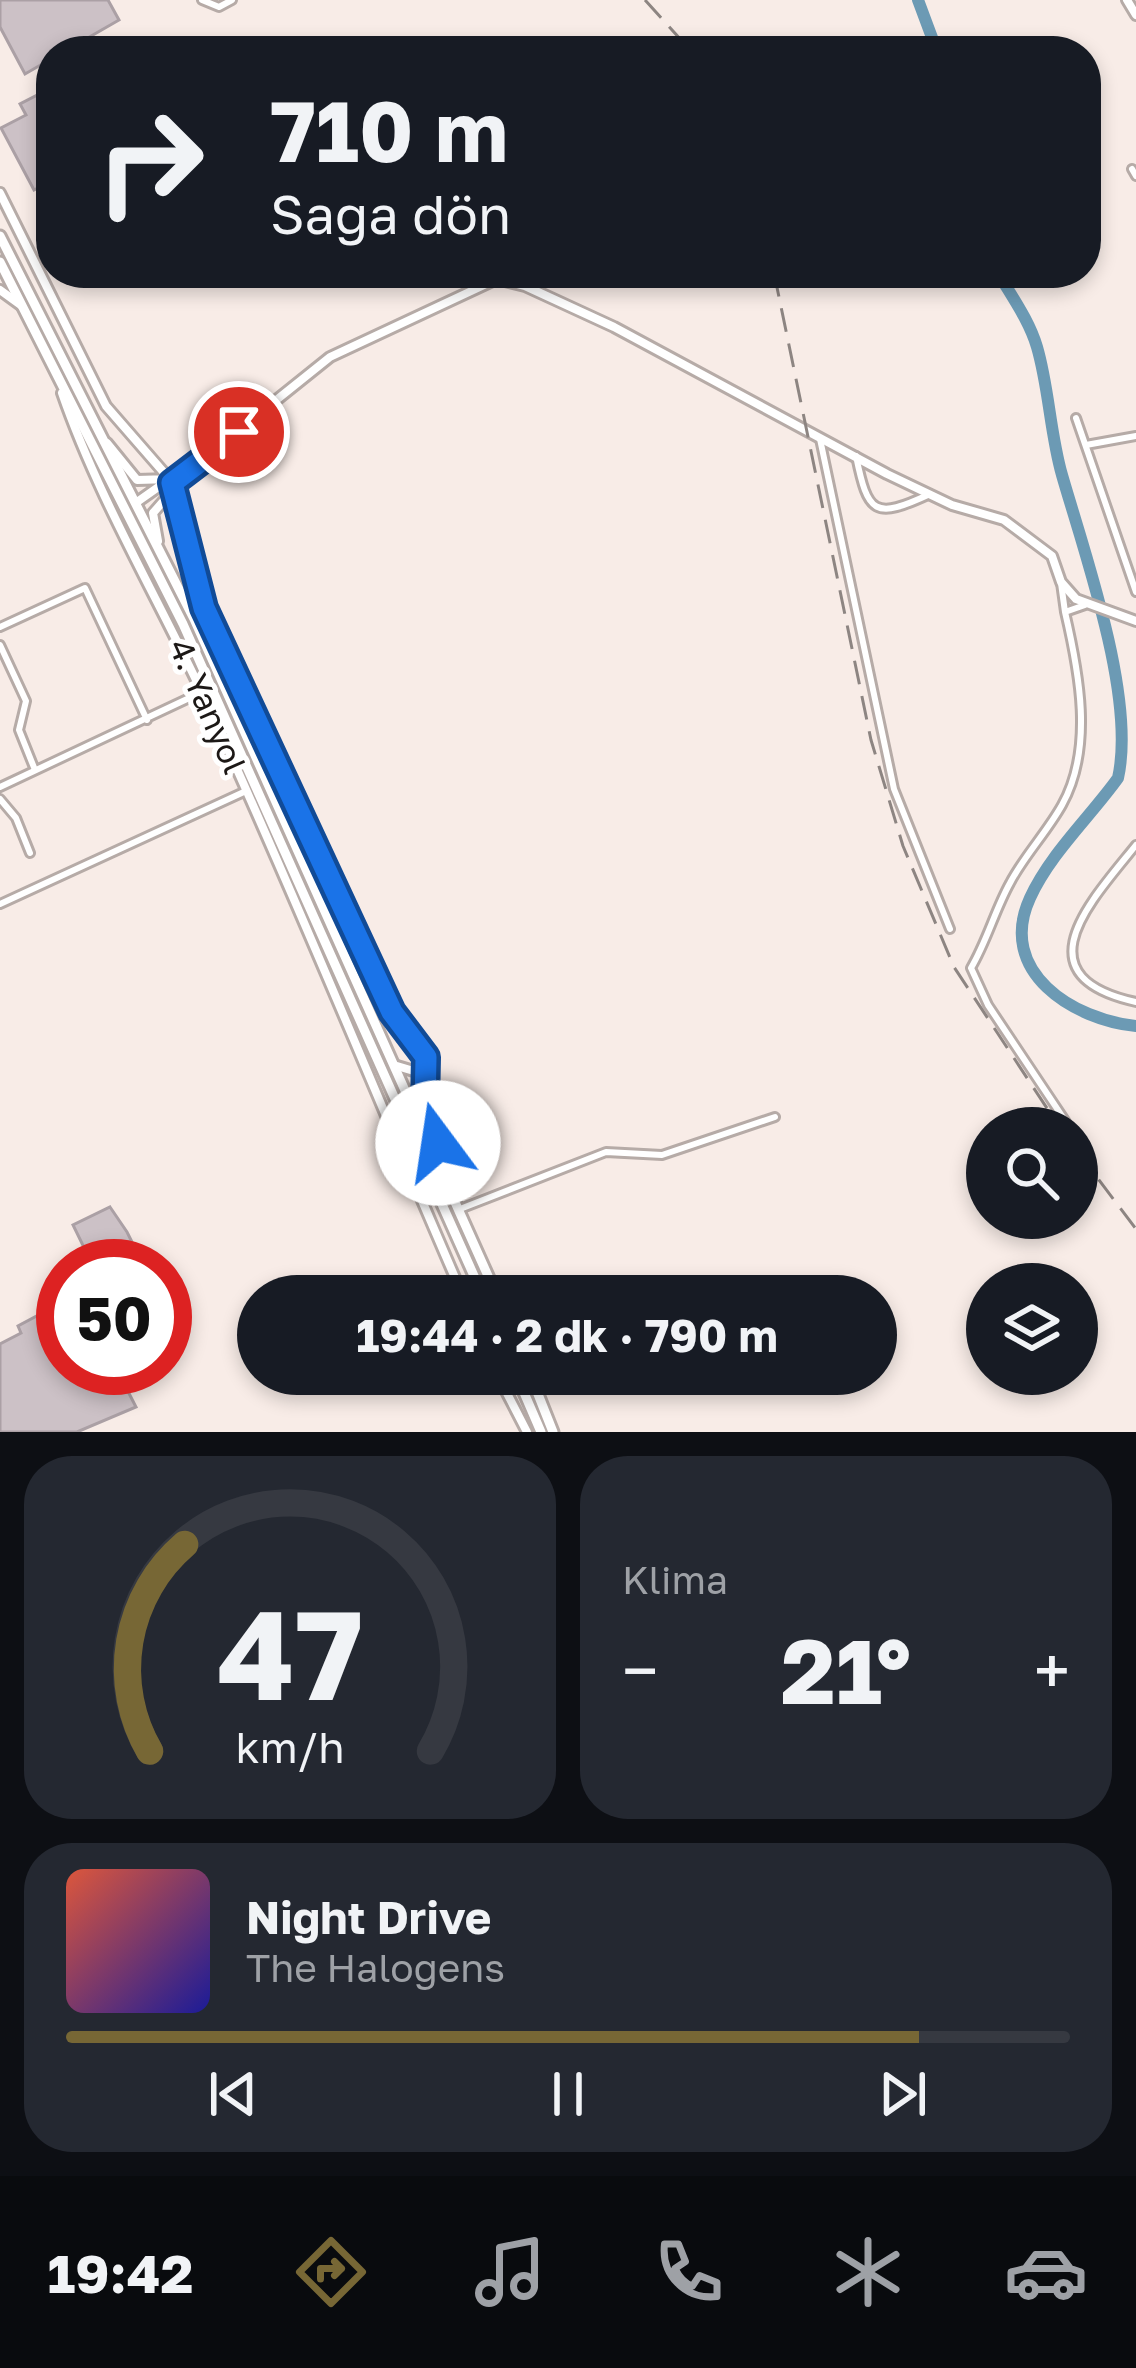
<!DOCTYPE html>
<html lang="tr">
<head>
<meta charset="utf-8">
<style>
  body { margin:0; font-family:"Golos Text",sans-serif; background:#242831; color:#f1f3f6; height:100vh; display:flex; flex-direction:column; font-size:45px; white-space:nowrap }
  * { box-sizing:border-box; margin:0 }
  p { font-size:39px; color:#9ea1a6 }
  .icon { flex:none; width:66px; height:66px; fill:none; stroke:currentColor; stroke-width:2; stroke-linecap:round; stroke-linejoin:round }
  .map { position:relative; height:1432px; overflow:hidden }
  .drawer { display:flex; flex-direction:column; gap:24px; padding:24px; background:#0d0f14; flex:1 }
  .drawer>* { flex:none }
  .hud { position:absolute; left:36px; top:36px; width:1065px; height:252px; border-radius:48px; box-shadow:0 6px 18px #0003; background:#171b24; color:#f1f3f6; overflow:hidden }
  .buttons { position:absolute; left:966px; top:1107px; display:grid; gap:24px }
  .buttons a { display:grid; place-items:center; width:132px; height:132px; border-radius:50%; background:#171b24; box-shadow:0 6px 18px #0003; font-size:60px }
  .speed { position:absolute; left:36px; top:1239px; display:flex; gap:24px; font-size:60px; font-weight:700; text-align:center }
  .speed>* { display:grid; place-content:center; width:156px; height:156px; border-radius:50%; background:#171b24; box-shadow:0 6px 18px #0003; line-height:1 }
  .speed .limit { border:18px solid #d22; background:#fff; color:#111 }
  .pin { position:absolute; display:grid; place-items:center; width:102px; height:102px; color:#fff; margin:-51px; border:6px solid #fff; border-radius:50%; box-shadow:0 3px 12px #0007 }
  .me { position:absolute; width:132px; margin:-66px; rotate:346deg; stroke-linejoin:round; filter:drop-shadow(0 0 9px #0008) }
  .turn { display:flex; align-items:center; gap:42px; height:252px; padding:0 36px; font-size:54px }
  .turn .icon { width:156px; height:156px; stroke-width:2.5 }
  .turn b { display:block; font-size:84px; line-height:102px }
  .big { font-size:90px; font-weight:700; line-height:1.1 }
  .drawer .card { flex:1; display:flex; flex-direction:column; justify-content:center; gap:18px; min-width:0; padding:0 42px; border-radius:48px; background:#242831 }
  .drawer .dial { align-items:center; gap:0 }
  .dial svg { height:312px; overflow:visible; fill:none; stroke:#363941; stroke-width:7; stroke-linecap:round; text-anchor:middle }
  .dial text { fill:#f1f3f6; stroke:none }
  .song { display:flex; align-items:center; gap:36px }
  .cover { width:144px; height:144px; border-radius:18px; background:linear-gradient(135deg,hsl(10 70% 55%),hsl(240 70% 35%)) }
  .played { height:12px; border-radius:6px; background:linear-gradient(90deg,#776735 85%,#363941 85%) }
  .keys { display:flex; justify-content:space-around; direction:ltr }
  .heat { display:flex; justify-content:space-between; align-items:center; font-size:66px; direction:ltr }
  .drawer .tiles { flex:1; display:grid; gap:24px; grid-template-columns:1fr 1fr }
  .card:last-child { grid-column:span 2 }
  .trip { position:absolute; left:237px; top:1275px; width:660px; height:120px; border-radius:60px; background:#171b24; box-shadow:0 6px 18px #0003; font-weight:700; line-height:120px; text-align:center }
  .tabs { display:flex; height:192px; justify-content:space-around; align-items:center; background:#090b0e; color:#9ea1a6 }
  .tabs .icon { width:84px; height:84px }
  .tabs .active { color:#776735 }
  .tabs b { font-size:54px; color:#f1f3f6 }
  .map>svg:first-child { display:block }
  .lines { fill:none; stroke-linecap:round; stroke-linejoin:round }
  .stream { stroke:#6c9ab4; stroke-width:3 }
  .river { stroke:#6c9ab4; stroke-width:12 }
  .building { fill:#ccc1c6; stroke:#aba0a5; stroke-width:3 }
  .minor-casing { stroke:#b6aba7; stroke-width:12 }
  .tertiary-casing { stroke:#b6aba7; stroke-width:14 }
  .secondary-casing { stroke:#b6aba7; stroke-width:14 }
  .primary-casing { stroke:#b6aba7; stroke-width:15 }
  .minor { stroke:#fff; stroke-width:6 }
  .tertiary { stroke:#fff; stroke-width:8 }
  .secondary { stroke:#fff; stroke-width:8 }
  .primary { stroke:#fff; stroke-width:9 }
  .rail { stroke:#8d8582; stroke-width:3; stroke-dasharray:24 12; stroke-linecap:butt }
  .route-casing { stroke:#114b97; stroke-width:30 }
  .route { stroke:#1a73e8; stroke-width:21 }
  .labels { text-anchor:middle; stroke-width:10; stroke-linejoin:round; paint-order:stroke }
  .street-label { font-size:33px; fill:#1c1816; stroke:#fff }
</style>
</head>
<body>
<div class="map">
<svg width="1136" height="1432" viewBox="0 0 1136 1432">
  <rect width="100%" height="100%" fill="#f8ece7"/>
  <g class="lines">
    <path class="stream" d="M176,513L190,588L384,1013L416,1062"/>
    <path class="river" d="M918,0L937,51
      M998,273C1012,297 1029,320 1037,347C1049,388 1050,433 1062,475C1085,555 1136,698 1118,778C1090,817 1050,854 1030,898C996,972 1074,1020 1136,1026"/>
  </g>
  <path class="building" d="M0,0H108L119,20L65,51H51V59L25,74L0,27Z
    M51,88V181L34,190L1,128L26,115L20,104Z
    M110,1207L127,1232L144,1266H93L73,1225Z
    M63,1302V1368H116L136,1407L77,1432H0V1344L21,1333L18,1326Z"/>
  <g class="lines">
    <g class="minor-casing">
      <path id="minor" d="M202,0L219,7L232,0
        M1132,169L1136,176
        M1076,418L1136,592
        M820,439L894,789L950,929
        M1086,445L1136,436
        M856,456C868,514 874,520 930,494
        M1061,583L1065,612L1085,605
        M1065,612C1079,672 1094,748 1062,805C1047,832 1024,856 1010,883C995,910 987,941 971,968L988,1005L1066,1122
        M0,627L85,588L147,720
        M0,645L26,701L19,730L35,770
        M0,787L202,692
        M0,799L16,818L30,853
        M1136,845C1092,900 1018,976 1136,1002
        M0,904L246,791
        M460,1209L606,1152L662,1155L775,1117"/>
    </g>
    <g class="tertiary-casing">
      <path id="tertiary" d="M1127,0L1136,15
        M173,483L330,357L497,279L525,286L614,327L887,474L952,505L1004,520L1052,556L1061,582L1076,599L1136,621"/>
    </g>
    <g class="secondary-casing">
      <path id="secondary" d="M0,193L106,406L173,483L204,608L392,1013L426,1057L425,1107L445,1173
        M0,290L22,306
        M62,393C100,503 165,610 213,716C301,908 379,1103 463,1296
        M107,443L137,480L170,479
        M137,502L164,483
        M158,541L153,513L175,488
        M397,1066L417,1072L424,1064
        M497,1374L527,1432"/>
    </g>
    <g class="primary-casing">
      <path id="primary" d="M0,236L194,619L497,1296
        M0,262L183,624L483,1296
        M516,1374L541,1432
        M530,1374L553,1432"/>
    </g>
    <use href="#minor" class="minor"/>
    <use href="#tertiary" class="tertiary"/>
    <use href="#secondary" class="secondary"/>
    <use href="#primary" class="primary"/>
    <path class="rail" d="M645,0L691,51
      M774,273L871,740L903,846L954,967L1060,1128
      M1077,1151L1136,1229"/>
  </g>
  <g class="lines">
    <g class="route-casing">
      <path id="route" d="M239,432L172,483L204,608L392,1012L426,1057L425,1107L438,1143"/>
    </g>
    <use href="#route" class="route"/>
  </g>
  <g class="labels">
    <g class="street-label">
      <text transform="translate(208 706) rotate(66)" y="12">4. Yanyol</text>
    </g>
  </g>
</svg>
<div class="buttons">
<a><svg class="icon" aria-label="search" viewBox="0 0 24 24"><circle cx="10" cy="10" r="6"/><path d="M15 15l6 6"/></svg></a>
<a><svg class="icon" aria-label="layers" viewBox="0 0 24 24"><path d="M12 4l9 5-9 5-9-5zM3 14l9 5 9-5"/></svg></a>
</div>
<div class="speed"><div class="limit">50</div></div>
<div class="pin" style="left:239px;top:432px;background:#d93025"><svg class="icon" aria-label="arrive" viewBox="0 0 24 24"><path d="M6 21V4h12l-3 4 3 4H6"/></svg></div>
<svg class="me" style="left:438px;top:1143px" viewBox="-20 -20 40 40"><circle r="19" fill="#fff"/><path d="M0-13L10 11 0 6-10 11z" fill="#1a73e8"/></svg>
<div class="trip">19:44 · 2 dk · 790 m</div>
<div class="hud">
<div class="turn"><svg class="icon" aria-label="right" viewBox="0 0 24 24"><path d="M7 20v-9h11M14 6l5 5-5 5"/></svg><div><b>710 m</b>Sağa dön</div></div>
</div>
</div>
<section class="drawer">
<div class="tiles">
<div class="card dial"><svg viewBox="0 0 100 80">
<path d="M14 69A42 42 0 1 1 86 69"/>
<path d="M14 69A42 42 0 0 1 23 16" stroke="#776735"/>
<text x="50" y="56" font-size="32" font-weight="700">47</text>
<text x="50" y="72" font-size="11">km/h</text>
</svg></div>
<div class="card"><p>Klima</p>
<div class="heat"><a>−</a><b class="big">21°</b><a>+</a></div>
</div>
<div class="card">
<div class="song"><i class="cover"></i><div><b>Night Drive</b><p>The Halogens</p></div></div>
<div class="played"></div>
<div class="keys"><svg class="icon" aria-label="previous" viewBox="0 0 24 24"><path d="M18 5L8 12l10 7zM5 5v14"/></svg><svg class="icon" aria-label="pause" viewBox="0 0 24 24"><path d="M8 5v14M16 5v14"/></svg><svg class="icon" aria-label="next" viewBox="0 0 24 24"><path d="M6 5l10 7-10 7zM19 5v14"/></svg></div>
</div>
</div>
</section>
<nav class="tabs">
<b>19:42</b>
<svg class="icon active" aria-label="directions" viewBox="0 0 24 24"><path d="M12 3l9 9-9 9-9-9zM9 14v-3h6M13 9l2 2-2 2"/></svg>
<svg class="icon" aria-label="music" viewBox="0 0 24 24"><path d="M9 18V5l10-2v13"/><circle cx="6" cy="18" r="3"/><circle cx="16" cy="16" r="3"/></svg>
<svg class="icon" aria-label="phone" viewBox="0 0 24 24"><path d="M5 4h4l2 5-3 2q2 4 5 5l2-3 5 2v4C11 20 4 13 5 4z"/></svg>
<svg class="icon" aria-label="climate" viewBox="0 0 24 24"><path d="M12 3v18M4 7l16 10M4 17L20 7"/></svg>
<svg class="icon" aria-label="car" viewBox="0 0 24 24"><path d="M5 17H2v-5l4-1 3-4h7l3 4 3 1v5h-3M9 17h6M6 11h13"/><circle cx="7" cy="17" r="2"/><circle cx="17" cy="17" r="2"/></svg>
</nav>
</body>
</html>
